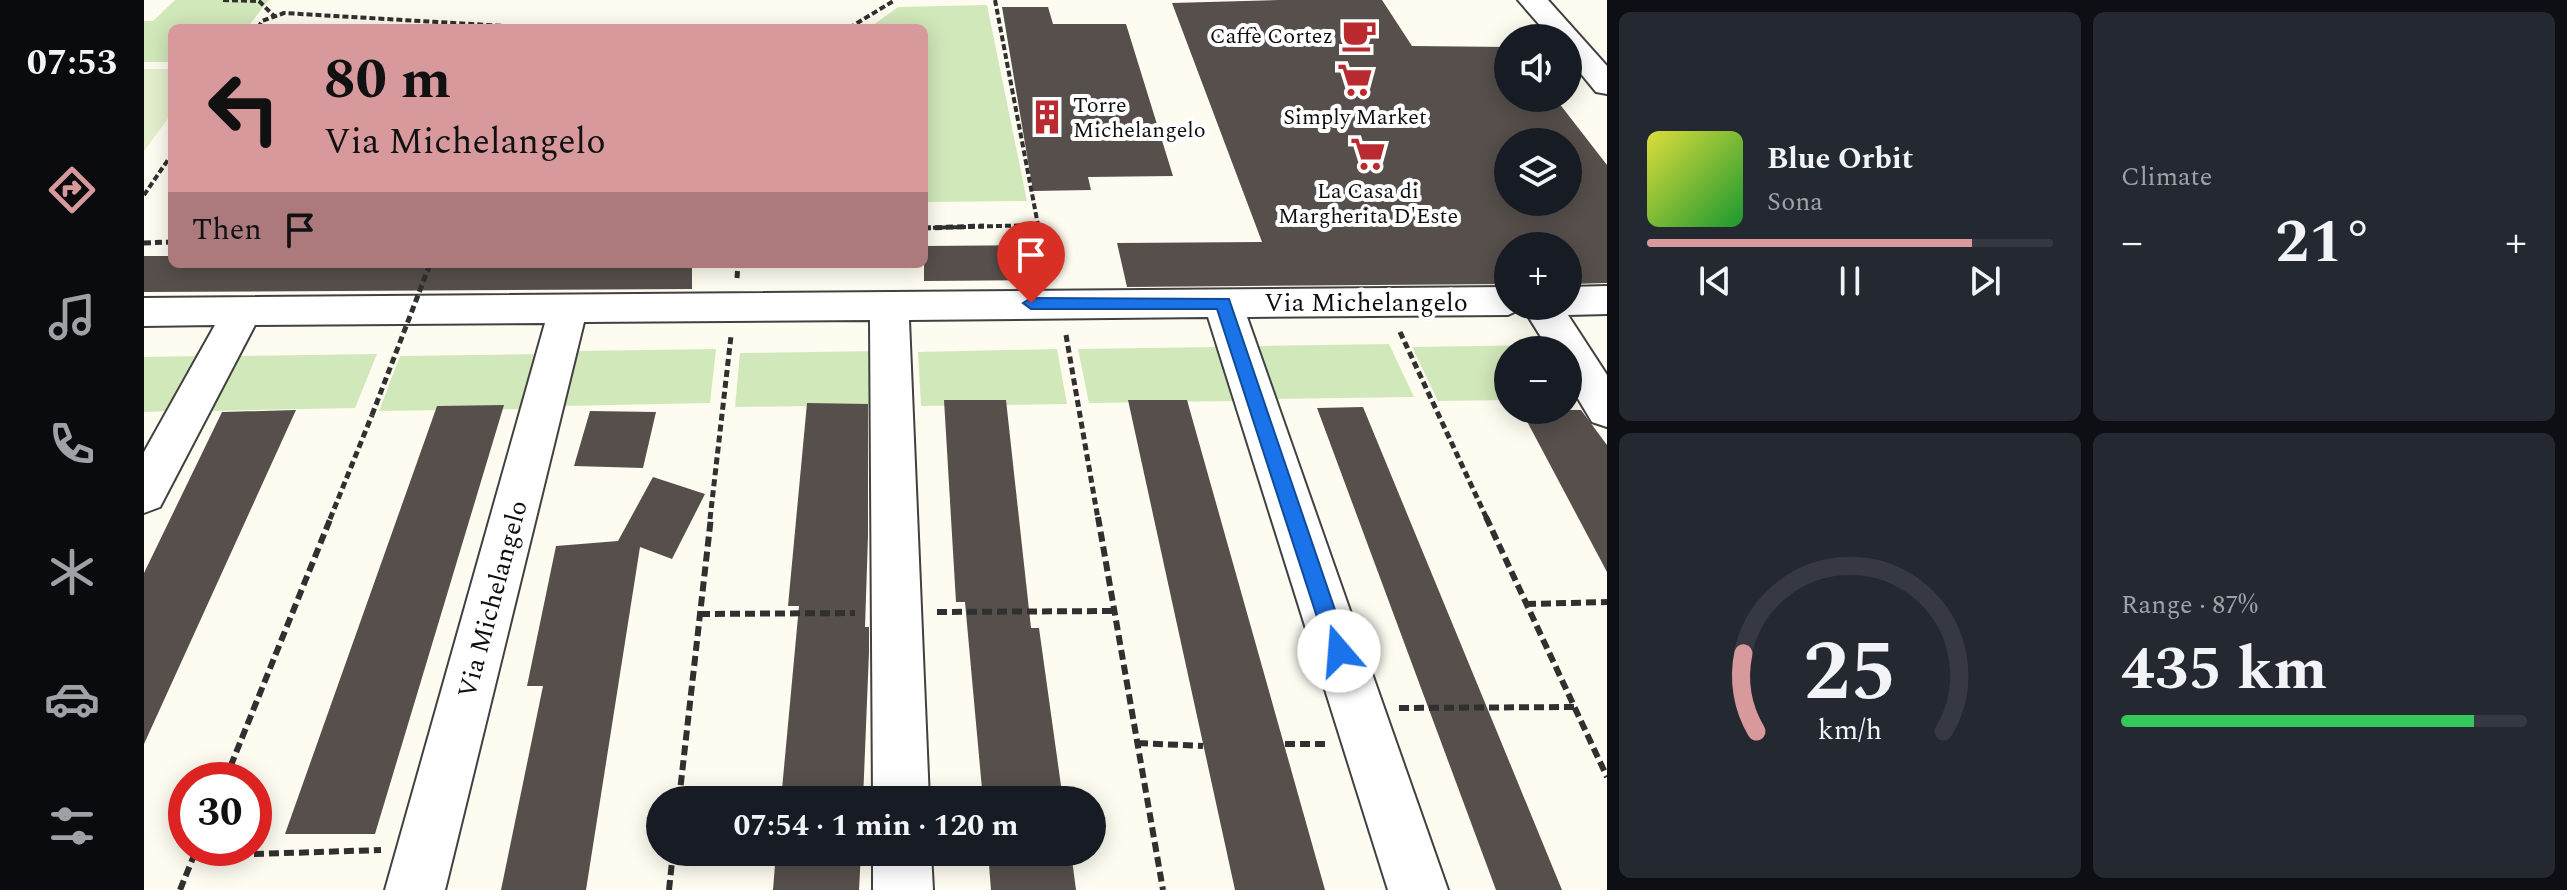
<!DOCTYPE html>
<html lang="en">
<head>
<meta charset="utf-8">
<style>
  body { margin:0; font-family:Spectral,serif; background:#242831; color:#f1f3f6; height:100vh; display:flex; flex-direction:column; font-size:30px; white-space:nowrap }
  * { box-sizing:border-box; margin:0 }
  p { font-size:26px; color:#9ea1a6 }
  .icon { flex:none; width:44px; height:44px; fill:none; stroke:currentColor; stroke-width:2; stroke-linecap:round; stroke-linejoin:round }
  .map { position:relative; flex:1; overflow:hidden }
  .details { display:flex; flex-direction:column; gap:12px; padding:12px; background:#0d0f14; width:960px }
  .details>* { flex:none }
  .guide { position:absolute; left:24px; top:24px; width:760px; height:244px; border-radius:12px; box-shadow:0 4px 20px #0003; background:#d8999d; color:#111; overflow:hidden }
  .fabs { position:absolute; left:1350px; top:24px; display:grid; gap:16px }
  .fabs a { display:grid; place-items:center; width:88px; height:88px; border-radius:50%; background:#171b24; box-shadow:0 4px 20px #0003; font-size:40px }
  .speed { position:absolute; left:24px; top:762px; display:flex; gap:16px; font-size:40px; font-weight:700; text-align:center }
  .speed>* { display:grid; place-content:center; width:104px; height:104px; border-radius:50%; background:#171b24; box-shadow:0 4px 20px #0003; line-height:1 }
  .speed .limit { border:12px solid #d22; background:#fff; color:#111 }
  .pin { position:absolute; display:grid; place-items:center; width:68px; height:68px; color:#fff; margin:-82px -34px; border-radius:50% 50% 50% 0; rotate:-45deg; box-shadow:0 0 8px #0007 }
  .pin .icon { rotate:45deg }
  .me { position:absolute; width:88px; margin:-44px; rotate:342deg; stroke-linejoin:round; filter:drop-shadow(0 0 6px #0008) }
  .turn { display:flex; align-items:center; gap:28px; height:168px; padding:0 24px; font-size:36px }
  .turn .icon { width:104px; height:104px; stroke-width:2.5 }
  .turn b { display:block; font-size:56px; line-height:68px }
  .then { display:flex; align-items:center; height:76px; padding:0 24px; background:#0003; gap:16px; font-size:30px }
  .big { font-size:60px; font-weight:700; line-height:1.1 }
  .details .tile { flex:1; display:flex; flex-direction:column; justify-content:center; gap:12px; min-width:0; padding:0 28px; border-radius:12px; background:#242831 }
  .details .dial { align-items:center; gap:0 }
  .dial svg { height:208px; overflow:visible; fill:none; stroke:#363941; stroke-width:7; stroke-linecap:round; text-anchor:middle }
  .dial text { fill:#f1f3f6; stroke:none }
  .song { display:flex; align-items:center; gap:24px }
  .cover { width:96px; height:96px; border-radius:12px; background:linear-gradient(135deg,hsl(60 70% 55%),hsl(130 70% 35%)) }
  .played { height:8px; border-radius:4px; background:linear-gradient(90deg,#d8999d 80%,#363941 80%) }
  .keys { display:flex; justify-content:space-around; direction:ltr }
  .heat { display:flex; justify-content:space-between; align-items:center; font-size:44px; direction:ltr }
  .charge { height:12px; border-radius:6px; background:linear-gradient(90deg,#34c759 87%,#363941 0) }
  .details .tiles { flex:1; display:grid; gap:12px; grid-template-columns:repeat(2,1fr) }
  .trip { position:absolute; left:502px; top:786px; width:460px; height:80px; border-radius:40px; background:#171b24; box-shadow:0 4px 20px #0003; font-weight:700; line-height:80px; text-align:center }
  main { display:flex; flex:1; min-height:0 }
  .dock { display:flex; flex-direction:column; width:144px; justify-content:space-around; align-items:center; background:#090b0e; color:#9ea1a6 }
  .dock .icon { width:56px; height:56px }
  .dock .active { color:#d8999d }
  .dock b { font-size:36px; color:#f1f3f6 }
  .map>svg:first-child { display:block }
  .green { fill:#d1e8ba }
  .pitch { fill:#e3efcc }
  .building { fill:#564f4b; fill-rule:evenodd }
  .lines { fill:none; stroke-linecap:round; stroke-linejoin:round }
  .minor-casing { stroke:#414141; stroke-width:4 }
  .path-far2 { stroke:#303030; stroke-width:4; stroke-dasharray:6 3; stroke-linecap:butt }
  .path-far1 { stroke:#303030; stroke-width:5; stroke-dasharray:7 4; stroke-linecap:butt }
  .path { stroke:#303030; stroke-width:6; stroke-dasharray:10 5; stroke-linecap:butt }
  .minor { fill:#fff; fill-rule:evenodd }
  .path-bridge { stroke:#303030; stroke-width:5; stroke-dasharray:7 4; stroke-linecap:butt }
  .route { fill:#1a73e8; stroke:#114b97; stroke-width:2 }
  .labels { text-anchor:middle; stroke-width:8; stroke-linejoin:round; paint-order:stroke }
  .far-poi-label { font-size:22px; fill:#0e0e0e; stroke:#fff }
  .street-label { font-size:26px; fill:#0e0e0e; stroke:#fff }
</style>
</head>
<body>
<main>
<nav class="dock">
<b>07:53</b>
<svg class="icon active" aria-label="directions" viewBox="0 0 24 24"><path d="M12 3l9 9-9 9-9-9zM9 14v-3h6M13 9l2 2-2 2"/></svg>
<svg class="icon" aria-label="music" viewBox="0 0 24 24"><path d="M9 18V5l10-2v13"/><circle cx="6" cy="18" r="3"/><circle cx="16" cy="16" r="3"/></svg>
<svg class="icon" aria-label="phone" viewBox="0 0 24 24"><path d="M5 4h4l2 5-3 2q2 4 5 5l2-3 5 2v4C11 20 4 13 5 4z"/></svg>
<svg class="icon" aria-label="climate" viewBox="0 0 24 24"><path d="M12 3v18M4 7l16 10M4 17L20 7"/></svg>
<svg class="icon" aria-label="car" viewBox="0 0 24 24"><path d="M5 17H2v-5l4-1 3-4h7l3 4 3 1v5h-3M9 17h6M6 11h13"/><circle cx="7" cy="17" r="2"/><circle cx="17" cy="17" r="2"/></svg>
<svg class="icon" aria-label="filters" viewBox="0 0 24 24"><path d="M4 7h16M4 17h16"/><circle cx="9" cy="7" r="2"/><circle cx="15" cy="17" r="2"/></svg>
</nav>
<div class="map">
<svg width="1463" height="890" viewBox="0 0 1463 890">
  <rect width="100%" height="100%" fill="#fefcf0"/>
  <path class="green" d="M31,0H125L103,28H28V62H0V21H9Z
    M843,5L883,201L780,202V28H725L754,7Z
    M1245,344L1270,397L1125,399L1107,346Z
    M1406,345L1409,350H1364V400L1294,401L1268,347Z
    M1074,347L1091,401L945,403L934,349Z
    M572,349L566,403L419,406L432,351Z
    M913,349L923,404L777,406L774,352Z
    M737,351L738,405L591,407L596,353Z
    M233,354L211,408L63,411L91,356Z
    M397,354L382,409L235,411L256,356Z
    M57,356L27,411L0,412V357Z"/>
  <path class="pitch" d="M0,69H28V113L0,151Z"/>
  <path class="building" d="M1136,0H1238L1268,46L1364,47V98H1411L1463,165V283L1424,284V246H1364V284L983,287L973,243L1118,242L1028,3ZM1364,142H1424V202H1364Z
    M858,7H904L909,24H982L1029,176L944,177L947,190L889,191Z
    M895,245L898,280L780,281V246Z
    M0,256H28V264H548V289L0,292Z
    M800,400H862L887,628H895L919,800H839L821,602H812Z
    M984,400H1043L1181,890H1091Z
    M663,403L724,404V536L721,627H725V652L719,800H637L655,606H644Z
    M360,405L231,834H141L293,406Z
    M1219,407L1351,727L1418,890H1352L1173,408Z
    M152,410L0,744V573L78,412Z
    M1377,410H1437L1463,445V572Z
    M446,411L512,412L499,468L430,466Z
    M509,477L561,494L528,559L496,547L442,890H357L399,686H383L412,546L474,541Z
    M632,852H717L715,890H629Z
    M844,852H927L932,890H847Z"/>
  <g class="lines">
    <g class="minor-casing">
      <path id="minor" d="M1374,0H1404L1463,66V94L1452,92L1424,58V38H1407Z
        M1463,286V314L1424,315L1463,375V427L1448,422L1424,382V350H1405L1379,308L1364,315L1103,317L1304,890H1244L1064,317L765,320L785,800H729L726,320L440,322L301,890H241L401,323L111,325L16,507L0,513V452L71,325L0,326V298L1364,287V306H1424V287Z
        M729,852H787L789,890H729Z"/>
    </g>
    <path class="path-far2" d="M79,0L115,1L131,17
      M851,0L894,225
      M114,28L118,21L140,13L395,28
      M705,28L751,0
      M0,195L28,154
      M780,228L894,225L895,228"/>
    <path class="path-far1" d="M894,226L908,275
      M780,228L840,226
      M0,243L28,242
      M593,278L594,264
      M1256,332L1343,519
      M922,335L954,519
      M186,519L228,415
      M566,519L587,336"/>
    <path class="path" d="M954,517L1019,890
      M1342,517L1463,777
      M1382,604L1463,602
      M793,612L972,611
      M556,614L711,613
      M1255,708L1430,707
      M994,743L1059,746
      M1141,744H1184
      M81,780L187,517
      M535,800L567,517
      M50,856L237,850
      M36,890L53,848
      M525,890L529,852"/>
    <use href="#minor" class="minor"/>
    <path class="path-bridge" d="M228,415L286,264"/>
  </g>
  <path class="route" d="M887,298L1085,299L1205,651L1202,658L1195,660L1187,658L1184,651L1073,309H887L879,303Z"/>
  <defs>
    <g id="cafe-bare" transform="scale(2.76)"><path d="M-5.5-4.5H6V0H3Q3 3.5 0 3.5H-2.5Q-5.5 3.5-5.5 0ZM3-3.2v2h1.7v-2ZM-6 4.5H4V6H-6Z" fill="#b92b30" stroke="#fff" stroke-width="2.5" paint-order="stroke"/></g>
    <g id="supermarket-bare" transform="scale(2.76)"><path d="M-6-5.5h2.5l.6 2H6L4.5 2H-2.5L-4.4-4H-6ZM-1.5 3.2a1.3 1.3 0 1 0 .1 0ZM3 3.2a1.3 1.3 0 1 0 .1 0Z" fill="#b92b30" stroke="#fff" stroke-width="2.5" paint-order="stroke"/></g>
    <g id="building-bare" transform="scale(2.76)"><path d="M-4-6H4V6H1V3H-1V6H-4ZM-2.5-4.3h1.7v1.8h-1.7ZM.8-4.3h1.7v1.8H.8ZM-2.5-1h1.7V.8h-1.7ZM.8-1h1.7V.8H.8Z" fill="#b92b30" stroke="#fff" stroke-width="2.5" paint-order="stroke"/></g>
  </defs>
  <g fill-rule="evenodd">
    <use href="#cafe-bare" x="1215" y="35"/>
    <use href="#supermarket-bare" x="1211" y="80"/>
    <use href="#building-bare" x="903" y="117"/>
    <use href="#supermarket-bare" x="1224" y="154"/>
  </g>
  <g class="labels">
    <g class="far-poi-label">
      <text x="1189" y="43" text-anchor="end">Caffè Cortez</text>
      <text x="929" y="112" text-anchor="start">Torre<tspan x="929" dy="25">Michelangelo</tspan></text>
      <text x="1211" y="124">Simply Market</text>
      <text x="1224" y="198">La Casa di<tspan x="1224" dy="25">Margherita D'Este</tspan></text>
    </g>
    <g class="street-label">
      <text x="1222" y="311">Via Michelangelo</text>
      <text transform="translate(348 599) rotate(-75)" y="9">Via Michelangelo</text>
    </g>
  </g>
</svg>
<div class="fabs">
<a><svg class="icon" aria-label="sound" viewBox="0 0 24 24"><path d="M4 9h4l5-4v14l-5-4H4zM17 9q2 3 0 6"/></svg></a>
<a><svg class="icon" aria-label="layers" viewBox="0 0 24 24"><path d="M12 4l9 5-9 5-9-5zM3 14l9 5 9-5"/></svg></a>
<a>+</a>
<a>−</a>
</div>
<div class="speed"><div class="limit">30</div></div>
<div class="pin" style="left:887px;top:303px;background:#d93025"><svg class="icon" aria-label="arrive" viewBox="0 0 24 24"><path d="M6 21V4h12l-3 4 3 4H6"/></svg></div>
<svg class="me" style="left:1195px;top:651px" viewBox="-20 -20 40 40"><circle r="19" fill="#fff"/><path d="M0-13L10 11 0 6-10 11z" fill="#1a73e8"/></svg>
<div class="trip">07:54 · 1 min · 120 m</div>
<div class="guide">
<div class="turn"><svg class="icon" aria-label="left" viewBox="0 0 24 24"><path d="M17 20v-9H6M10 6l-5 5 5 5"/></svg><div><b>80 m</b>Via Michelangelo</div></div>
<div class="then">Then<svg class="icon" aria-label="arrive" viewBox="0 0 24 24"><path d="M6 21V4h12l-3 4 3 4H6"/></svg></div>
</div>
</div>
<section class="details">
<div class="tiles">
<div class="tile">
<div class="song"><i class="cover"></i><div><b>Blue Orbit</b><p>Sona</p></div></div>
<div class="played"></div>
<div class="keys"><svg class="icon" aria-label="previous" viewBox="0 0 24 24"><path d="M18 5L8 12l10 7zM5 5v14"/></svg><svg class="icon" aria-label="pause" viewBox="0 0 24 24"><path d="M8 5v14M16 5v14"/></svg><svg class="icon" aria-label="next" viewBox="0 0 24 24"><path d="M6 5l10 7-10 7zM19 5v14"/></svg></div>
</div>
<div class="tile"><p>Climate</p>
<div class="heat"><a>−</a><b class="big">21°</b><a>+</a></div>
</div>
<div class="tile dial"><svg viewBox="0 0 100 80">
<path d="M14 69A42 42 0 1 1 86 69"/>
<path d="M14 69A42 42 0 0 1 9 39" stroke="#d8999d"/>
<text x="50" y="56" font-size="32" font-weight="700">25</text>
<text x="50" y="72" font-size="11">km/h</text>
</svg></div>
<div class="tile"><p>Range · 87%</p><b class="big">435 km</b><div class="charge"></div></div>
</div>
</section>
</main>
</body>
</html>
